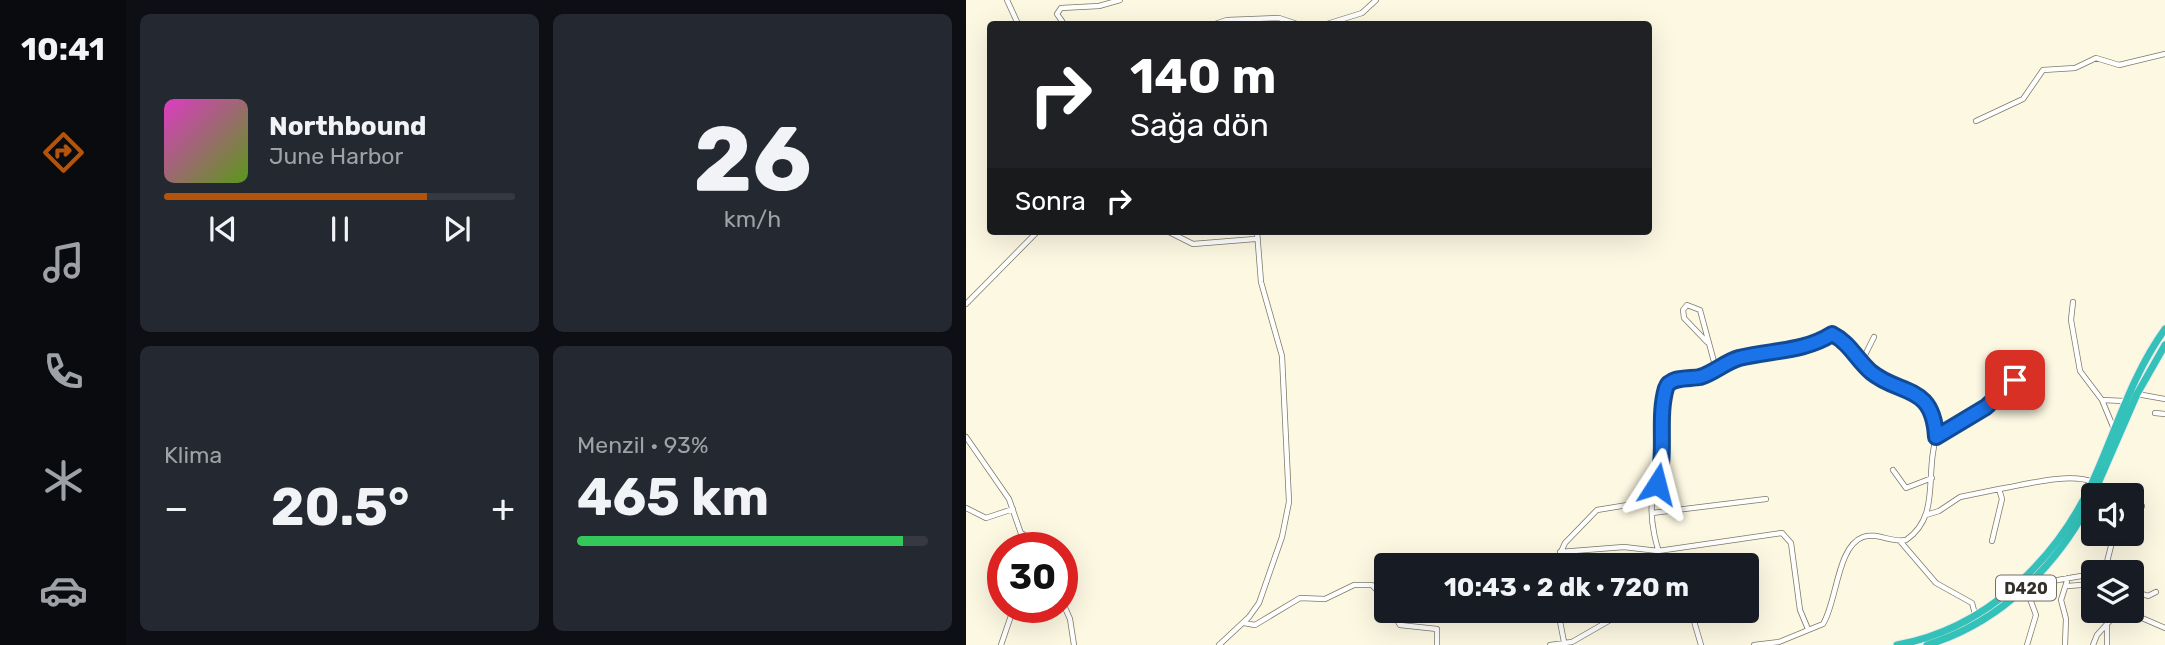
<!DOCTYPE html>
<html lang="tr">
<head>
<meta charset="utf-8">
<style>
  body { margin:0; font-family:Rubik,sans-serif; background:#242831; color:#f1f3f6; height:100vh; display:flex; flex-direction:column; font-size:26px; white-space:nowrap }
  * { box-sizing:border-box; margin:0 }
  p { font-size:23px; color:#9ea1a6 }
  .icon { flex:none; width:38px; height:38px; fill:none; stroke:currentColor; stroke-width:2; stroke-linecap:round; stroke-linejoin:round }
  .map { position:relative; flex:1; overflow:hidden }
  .sheet { display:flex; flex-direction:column; gap:14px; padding:14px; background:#0d0f14; width:840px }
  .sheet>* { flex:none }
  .top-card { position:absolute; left:21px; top:21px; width:665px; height:214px; border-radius:7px; box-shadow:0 7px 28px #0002; background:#202124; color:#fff; overflow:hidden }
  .tools { position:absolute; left:1115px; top:483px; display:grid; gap:14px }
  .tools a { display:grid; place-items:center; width:63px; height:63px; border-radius:7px; background:#171b24; box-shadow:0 7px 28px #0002; font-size:35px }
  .speed { position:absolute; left:21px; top:532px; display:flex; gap:14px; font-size:35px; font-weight:700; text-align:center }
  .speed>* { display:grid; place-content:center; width:91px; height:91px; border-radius:50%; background:#171b24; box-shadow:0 7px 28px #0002; line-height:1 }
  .speed .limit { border:10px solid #d22; background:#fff; color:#111 }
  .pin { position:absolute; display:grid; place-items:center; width:60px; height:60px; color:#fff; margin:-30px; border-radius:14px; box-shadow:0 4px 10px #0006 }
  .me { position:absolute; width:77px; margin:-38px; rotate:9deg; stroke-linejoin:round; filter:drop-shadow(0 0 5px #0008) }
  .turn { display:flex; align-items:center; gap:24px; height:147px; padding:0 28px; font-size:32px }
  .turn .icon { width:91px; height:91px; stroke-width:2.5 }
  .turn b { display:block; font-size:49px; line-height:60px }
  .then { display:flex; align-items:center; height:66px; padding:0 28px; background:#0003; gap:14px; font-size:26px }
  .big { font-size:52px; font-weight:700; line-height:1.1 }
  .sheet .card { flex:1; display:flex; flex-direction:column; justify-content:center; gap:10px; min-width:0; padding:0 24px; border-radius:10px; background:#242831 }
  .sheet .dial { align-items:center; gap:0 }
  .dial b { font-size:91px; line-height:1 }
  .song { display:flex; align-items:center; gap:21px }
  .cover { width:84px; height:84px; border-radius:10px; background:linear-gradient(135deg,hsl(310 70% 55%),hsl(90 70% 35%)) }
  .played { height:7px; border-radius:4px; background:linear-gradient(90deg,#b45309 75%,#363941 75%) }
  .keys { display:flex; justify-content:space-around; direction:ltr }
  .heat { display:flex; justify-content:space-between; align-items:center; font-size:38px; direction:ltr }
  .charge { height:10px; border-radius:5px; background:linear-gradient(90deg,#34c759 93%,#363941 0) }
  .sheet .tiles { flex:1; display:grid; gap:14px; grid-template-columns:repeat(2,1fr) }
  .trip { position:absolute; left:408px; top:553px; width:385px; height:70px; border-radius:7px; background:#171b24; box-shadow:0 7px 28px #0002; font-weight:700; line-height:70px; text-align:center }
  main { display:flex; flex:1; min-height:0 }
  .dock { display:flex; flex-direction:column; width:126px; justify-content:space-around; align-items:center; background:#090b0e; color:#9ea1a6 }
  .dock .icon { width:49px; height:49px }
  .dock .selected { color:#b45309 }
  .dock b { font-size:32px; color:#f1f3f6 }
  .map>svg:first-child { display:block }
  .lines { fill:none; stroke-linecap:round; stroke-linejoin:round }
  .minor-casing { stroke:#7e7966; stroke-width:6 }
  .highway-casing { stroke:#ebeaea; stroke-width:9 }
  .minor { stroke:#fff; stroke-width:4.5 }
  .highway { stroke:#33c1b9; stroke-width:7 }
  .route-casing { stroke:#114b97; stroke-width:18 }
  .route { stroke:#1a73e8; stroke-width:12 }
  .labels { text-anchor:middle; stroke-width:5; stroke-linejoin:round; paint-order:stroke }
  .shield { fill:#fff; stroke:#706f69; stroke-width:2 }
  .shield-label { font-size:16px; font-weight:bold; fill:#333129 }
</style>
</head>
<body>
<main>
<nav class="dock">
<b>10:41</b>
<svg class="icon selected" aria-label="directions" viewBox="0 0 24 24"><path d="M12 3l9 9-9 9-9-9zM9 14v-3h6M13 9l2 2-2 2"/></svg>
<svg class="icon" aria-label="music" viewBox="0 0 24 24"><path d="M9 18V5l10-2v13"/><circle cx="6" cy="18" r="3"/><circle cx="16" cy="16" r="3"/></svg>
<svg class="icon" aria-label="phone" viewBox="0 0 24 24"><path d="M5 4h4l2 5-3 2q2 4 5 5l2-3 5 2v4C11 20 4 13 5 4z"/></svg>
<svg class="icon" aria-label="climate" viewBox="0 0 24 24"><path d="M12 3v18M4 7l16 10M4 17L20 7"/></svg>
<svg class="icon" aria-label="car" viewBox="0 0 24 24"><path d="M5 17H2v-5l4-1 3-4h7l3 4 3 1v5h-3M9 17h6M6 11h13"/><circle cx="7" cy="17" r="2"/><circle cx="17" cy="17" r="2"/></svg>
</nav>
<section class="sheet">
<div class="tiles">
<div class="card">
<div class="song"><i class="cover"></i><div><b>Northbound</b><p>June Harbor</p></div></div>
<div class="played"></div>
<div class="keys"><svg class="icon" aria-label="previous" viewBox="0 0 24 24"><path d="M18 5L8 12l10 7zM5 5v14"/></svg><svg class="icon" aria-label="pause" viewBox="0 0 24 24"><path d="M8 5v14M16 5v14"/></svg><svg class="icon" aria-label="next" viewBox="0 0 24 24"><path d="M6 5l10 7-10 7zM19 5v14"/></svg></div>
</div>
<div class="card dial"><b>26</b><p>km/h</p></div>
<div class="card"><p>Klima</p>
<div class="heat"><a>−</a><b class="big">20.5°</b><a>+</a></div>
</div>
<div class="card"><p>Menzil · 93%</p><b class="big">465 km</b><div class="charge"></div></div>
</div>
</section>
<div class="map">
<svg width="1199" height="645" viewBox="0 0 1199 645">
  <rect width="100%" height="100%" fill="#fdf8e2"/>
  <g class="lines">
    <g class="minor-casing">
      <path id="minor" d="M41,0L52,24
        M98,24L91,14L95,8L133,6L154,0
        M249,24L261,20L313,18L331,24
        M361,24L396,13L410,0
        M1010,121L1057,99L1077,70L1109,68L1130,58L1153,65L1199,54
        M201,231L227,244L289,239
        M1107,302L1105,320L1114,371L1136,400L1158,401
        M0,304L72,231
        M741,342L718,318L717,310L721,305L734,310L750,369
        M896,361L908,337
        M1171,394L1199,399
        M1136,400L1148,429
        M1189,413L1199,414
        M0,437L43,499L60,548
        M970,437C1004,413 1043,402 1057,359
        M927,470L940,488L966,478
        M1033,489C1058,485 1103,472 1127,482
        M1129,492L1139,491L1141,495
        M1166,507L1176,506
        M0,508L20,518L47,509
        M686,513L800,499
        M960,515L973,511L994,497L1033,489L1036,499L1026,541
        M934,541L970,583L1006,603L1009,614
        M50,548L57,534
        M594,552L658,547L692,551L816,533L825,543L834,610L842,629
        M566,561L583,565
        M589,565L599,543L631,510L686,501
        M698,565C690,547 684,522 686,502C687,490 695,478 696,465C698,445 690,396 705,381L738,376L775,358L851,345L866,334C885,344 892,362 909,375C929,390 952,386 966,413C974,429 967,445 966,461C963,490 968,521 940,540C925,543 911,532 897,537C871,546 871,602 857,624L813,642L788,645
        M1131,572L1140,566L1148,534
        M1069,579L1086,581L1127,574
        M1102,586L1127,584
        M1060,588L1070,615L1061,645
        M1166,590L1182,596L1190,592
        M96,601L104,619L108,645
        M425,611L434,625L471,629V645
        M592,611L598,642
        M725,611L735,645
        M278,623L289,625L334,598L359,599L388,585H406L420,600
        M35,645L48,607
        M253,645L283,617L293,603L316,537L323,502L316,356L295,282L291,231
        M584,645L606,642L660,611
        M1099,645L1100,619L1095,600L1102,578
        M1127,645L1131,635L1151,613L1169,615L1199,628
        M1141,645V626"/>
    </g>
    <g class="highway-casing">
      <path id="highway" d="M1127,495L1171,394L1199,345
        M931,645C1019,629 1089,562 1126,483C1150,431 1165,376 1199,329
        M961,645C1036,622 1093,564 1127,496"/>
    </g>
    <use href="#minor" class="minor"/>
    <use href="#highway" class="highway"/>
  </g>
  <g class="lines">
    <g class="route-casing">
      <path id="route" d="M691,484C701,453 691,419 700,388C704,376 724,379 734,377C748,373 759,362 773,358C805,350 838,352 866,334C884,343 890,359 905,372C934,396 967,383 970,437L1020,407L1049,380"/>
    </g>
    <use href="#route" class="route"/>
  </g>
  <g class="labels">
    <rect class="shield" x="1030" y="575.5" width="60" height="25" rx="5"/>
    <g class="shield-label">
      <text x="1060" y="594">D420</text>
    </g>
  </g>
</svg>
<div class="tools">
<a><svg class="icon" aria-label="sound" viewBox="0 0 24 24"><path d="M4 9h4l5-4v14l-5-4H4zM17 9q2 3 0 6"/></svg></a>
<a><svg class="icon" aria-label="layers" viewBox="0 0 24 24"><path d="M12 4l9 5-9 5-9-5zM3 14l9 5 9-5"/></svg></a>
</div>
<div class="speed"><div class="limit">30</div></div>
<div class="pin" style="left:1049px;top:380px;background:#d93025"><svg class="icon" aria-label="arrive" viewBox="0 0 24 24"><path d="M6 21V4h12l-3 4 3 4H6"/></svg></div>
<svg class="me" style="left:691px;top:484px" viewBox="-20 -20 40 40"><path d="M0-17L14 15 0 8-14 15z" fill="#1a73e8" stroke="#fff" stroke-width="4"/></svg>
<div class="trip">10:43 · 2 dk · 720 m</div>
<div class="top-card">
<div class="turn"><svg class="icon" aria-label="right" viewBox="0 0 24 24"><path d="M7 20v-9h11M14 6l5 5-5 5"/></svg><div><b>140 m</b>Sağa dön</div></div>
<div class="then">Sonra<svg class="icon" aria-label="right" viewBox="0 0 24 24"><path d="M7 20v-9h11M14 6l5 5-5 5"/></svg></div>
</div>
</div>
</main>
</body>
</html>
